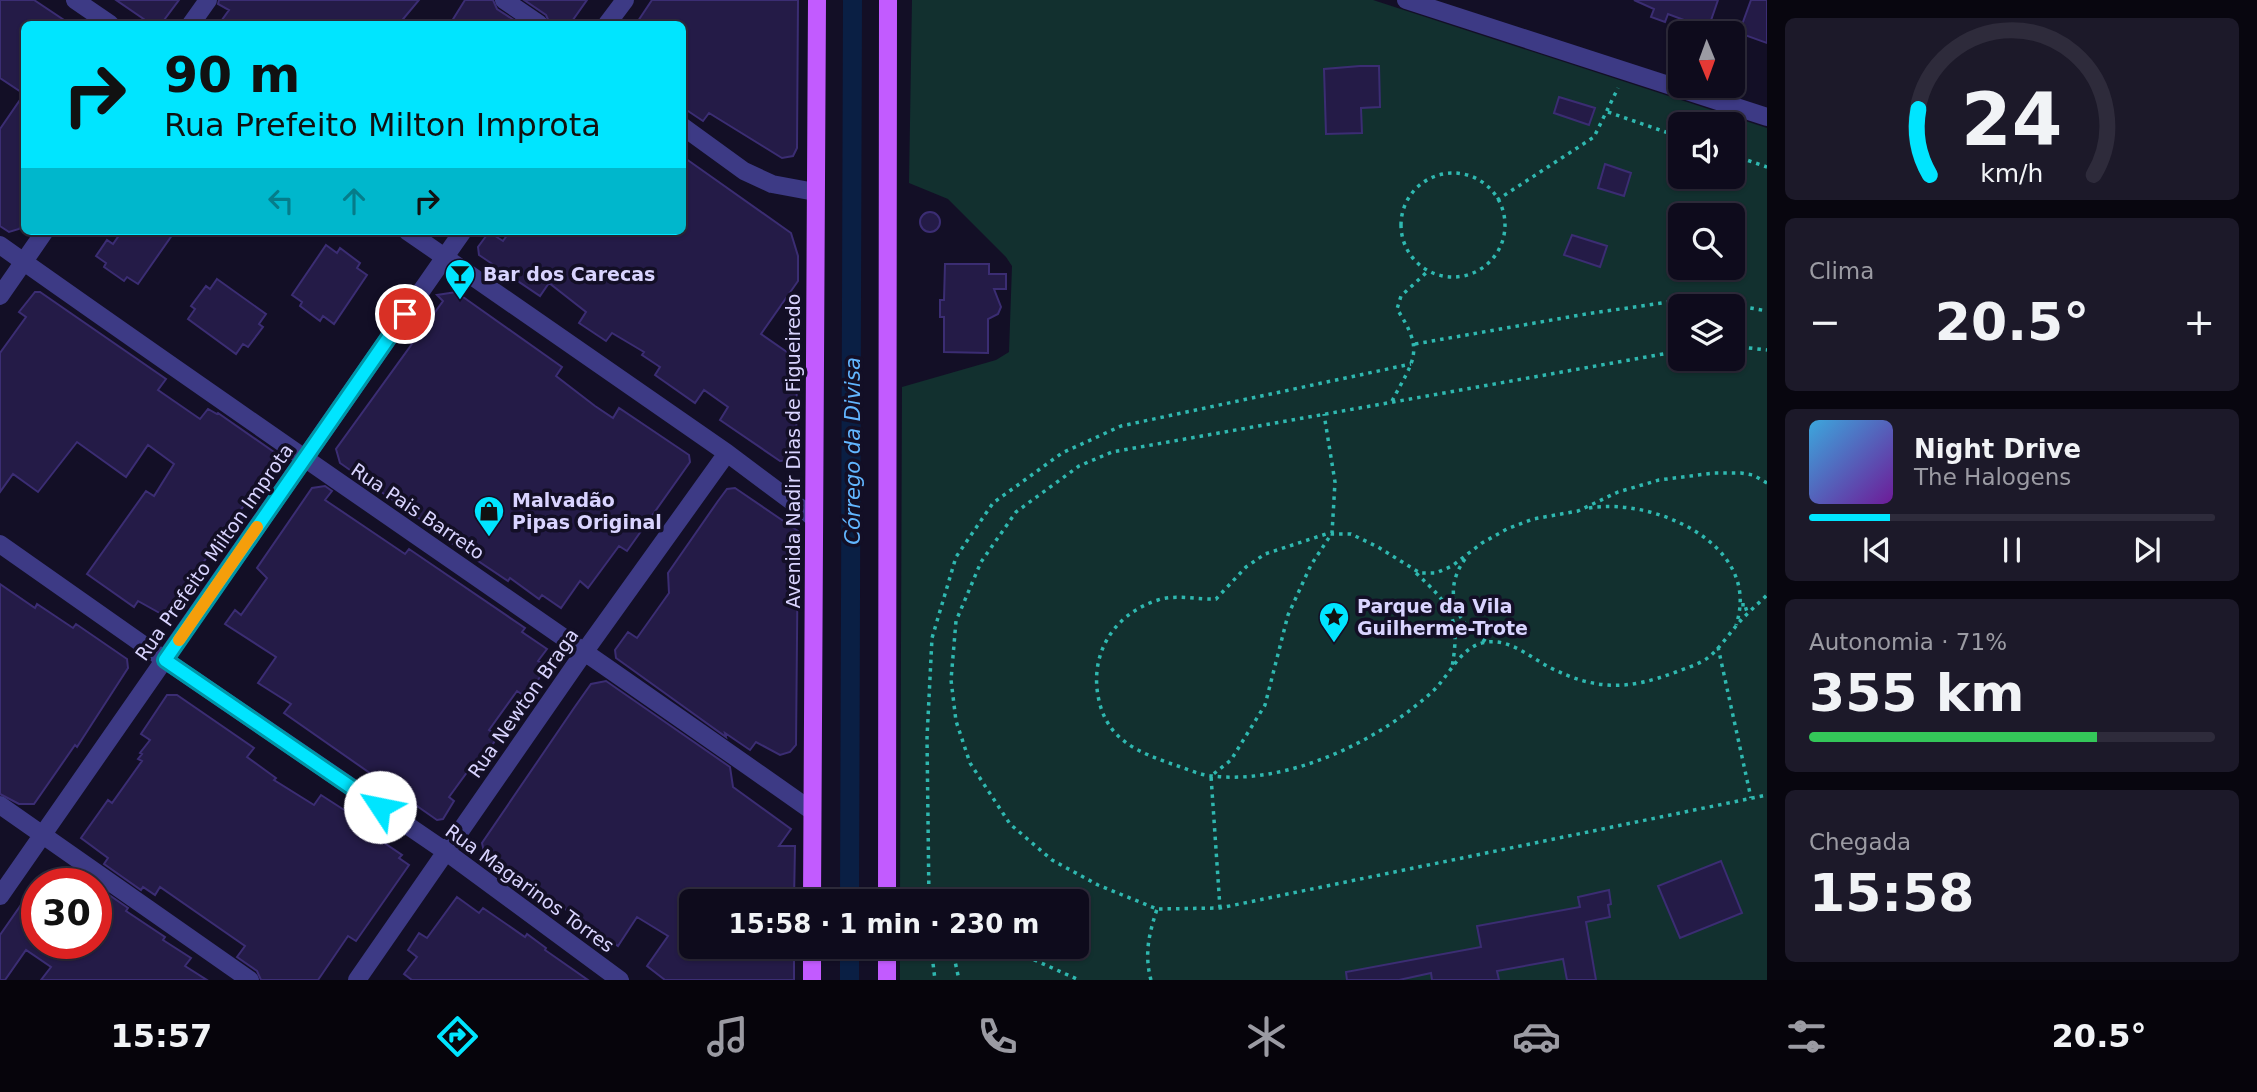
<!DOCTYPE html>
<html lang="pt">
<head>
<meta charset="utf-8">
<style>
  body { margin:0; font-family:"DejaVu Sans",sans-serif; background:#1c1929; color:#f1f3f6; height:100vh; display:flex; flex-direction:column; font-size:26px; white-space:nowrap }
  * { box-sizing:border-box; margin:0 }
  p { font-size:23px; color:#9b9ba3 }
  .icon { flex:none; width:38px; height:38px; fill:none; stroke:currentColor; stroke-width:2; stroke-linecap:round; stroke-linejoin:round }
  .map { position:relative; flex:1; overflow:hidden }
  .sheet { display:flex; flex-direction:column; gap:18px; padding:18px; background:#08060f; width:490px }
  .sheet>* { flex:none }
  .banner { position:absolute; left:21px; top:21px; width:665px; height:214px; border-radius:10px; box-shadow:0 2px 5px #0004,0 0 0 2px #2e2b3b; background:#00e5ff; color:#111; overflow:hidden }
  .needle { width:46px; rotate:179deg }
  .buttons { position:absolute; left:1668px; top:21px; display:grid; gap:14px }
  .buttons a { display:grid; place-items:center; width:77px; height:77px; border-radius:10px; background:#0e0b1c; box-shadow:0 2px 5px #0004,0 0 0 2px #2e2b3b; font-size:35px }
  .speed { position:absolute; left:21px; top:868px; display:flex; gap:14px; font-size:35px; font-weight:700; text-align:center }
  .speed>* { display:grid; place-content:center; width:91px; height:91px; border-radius:50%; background:#0e0b1c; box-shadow:0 2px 5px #0004,0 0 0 2px #2e2b3b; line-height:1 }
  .speed .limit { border:10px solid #d22; background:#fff; color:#111 }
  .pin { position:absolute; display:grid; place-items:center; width:60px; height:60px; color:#fff; margin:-30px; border:4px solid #fff; border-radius:50%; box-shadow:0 2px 7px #0007 }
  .me { position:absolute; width:77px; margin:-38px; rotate:304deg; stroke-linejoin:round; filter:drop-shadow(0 0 5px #0008) }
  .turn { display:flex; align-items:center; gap:24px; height:147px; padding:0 28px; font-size:32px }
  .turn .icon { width:91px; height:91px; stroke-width:2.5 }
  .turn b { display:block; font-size:49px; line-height:60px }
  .lanes { display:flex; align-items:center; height:66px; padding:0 28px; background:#0003; justify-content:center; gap:35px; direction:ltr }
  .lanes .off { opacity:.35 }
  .big { font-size:52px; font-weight:800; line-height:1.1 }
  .sheet .widget { flex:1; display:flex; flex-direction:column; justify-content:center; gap:10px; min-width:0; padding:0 24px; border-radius:10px; background:#1c1929 }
  .sheet .dial { align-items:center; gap:0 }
  .dial svg { height:182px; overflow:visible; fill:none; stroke:#2e2b3b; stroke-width:7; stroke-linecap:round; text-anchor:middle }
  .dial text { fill:#f1f3f6; stroke:none }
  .song { display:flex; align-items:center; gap:21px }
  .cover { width:84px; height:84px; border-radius:10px; background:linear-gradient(135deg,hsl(200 70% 55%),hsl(280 70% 35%)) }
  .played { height:7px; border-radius:4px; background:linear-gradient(90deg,#00e5ff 20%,#2e2b3b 20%) }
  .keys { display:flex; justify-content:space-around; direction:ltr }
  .heat { display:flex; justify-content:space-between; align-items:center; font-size:38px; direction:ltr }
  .charge { height:10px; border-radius:5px; background:linear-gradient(90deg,#34c759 71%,#2e2b3b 0) }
  .trip { position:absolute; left:679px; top:889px; width:410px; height:70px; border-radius:10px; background:#0e0b1c; box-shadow:0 2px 5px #0004,0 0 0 2px #2e2b3b; font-weight:800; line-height:70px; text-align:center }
  .menu { display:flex; height:112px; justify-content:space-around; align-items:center; background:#06040b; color:#9b9ba3 }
  .menu .icon { width:49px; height:49px }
  .menu .current { color:#00e5ff }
  .menu b { font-size:32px; color:#f1f3f6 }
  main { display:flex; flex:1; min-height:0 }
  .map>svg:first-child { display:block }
  .green { fill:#12302f; fill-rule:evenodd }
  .water { fill:#0a1f44 }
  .building { fill:#241b47; stroke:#3b2d73; stroke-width:2 }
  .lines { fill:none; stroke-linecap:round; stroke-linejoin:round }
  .path { stroke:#2fb8b0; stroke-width:3.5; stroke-dasharray:3.5 5; stroke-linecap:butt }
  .minor { stroke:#3d3a85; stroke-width:18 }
  .major { stroke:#c25bff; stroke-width:18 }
  .route-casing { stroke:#0095a6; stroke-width:18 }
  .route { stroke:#00e5ff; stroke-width:12 }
  .slow { stroke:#f59e0b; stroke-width:12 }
  .labels { text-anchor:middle; stroke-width:7; stroke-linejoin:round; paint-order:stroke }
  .poi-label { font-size:19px; font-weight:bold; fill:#d9d4ff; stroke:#130f26; text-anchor:start }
  .street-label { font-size:19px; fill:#d9d4ff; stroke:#130f26 }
  .water-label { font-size:21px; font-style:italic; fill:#62b6ff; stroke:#130f26 }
</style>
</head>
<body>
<main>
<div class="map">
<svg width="1767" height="980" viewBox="0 0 1767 980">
  <rect width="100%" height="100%" fill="#130f26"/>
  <path class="green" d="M912,0H1373L1767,128V980H900V947H1076V901H900L902,387L996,360L1009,352L1012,266L1006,257L948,199L909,183ZM1680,124H1732V177H1680ZM1680,215H1732V268H1680ZM1680,306H1732V359H1680Z"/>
  <path class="water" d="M843,0H862L859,901H840Z
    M840,947H859V980H840Z"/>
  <path class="building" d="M0,0H34L70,24H24V221L19,229L9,232L0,226V129L24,94L0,78Z
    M116,0H179L161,24H151Z
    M219,0H419L399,24H219L229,10L218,4Z
    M465,0H493L497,9L520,24H450Z
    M524,0H587L570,24H550L546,15Z
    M652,0H798L797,148L793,156L782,158L709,113L703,121L682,107V24H636Z
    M1634,0H1718L1708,29L1668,14L1665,22L1651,17L1654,9Z
    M1751,0H1767V43L1739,33Z
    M1360,66H1379L1380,107L1361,108L1362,133L1326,134L1324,69Z
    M1559,97L1595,108L1589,125L1554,113Z
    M682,156L791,233L798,256V281L761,334L797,359L796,457L790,460L780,461L720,420L728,407L704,390L695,403L655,375L660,367L642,355L644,352L612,333L606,341L579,323L586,312L549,283L540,296L479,255L478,247L489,232L503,241L510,231H682Z
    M1605,164L1631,173L1624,196L1598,188Z
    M920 222a10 10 0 1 1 20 0a10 10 0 1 1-20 0Z
    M122,231H175L138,284L127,277L124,281L104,267L106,263L96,256L107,240L113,244Z
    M1572,235L1607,246L1600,267L1564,255Z
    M326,245L337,253L340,248L360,263L357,268L367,275L334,324L323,316L320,321L300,306L302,302L292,295Z
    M945,264H989V274H1006V289H994L1001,307L998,314L988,319V353L944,352V317H940V300H944Z
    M217,279L266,314L259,324L263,327L248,347L243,344L236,354L188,319L195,309L191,306L206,286L210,289Z
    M35,292H40L166,379L158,390L200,419L208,409L217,414L218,413L274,452L275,462L165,616L138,601L134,607L87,574L146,491L154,496L174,464L148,445L126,477L77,442L38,492L13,474L0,492V353L26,317L19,312Z
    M456,292L562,367L556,376L595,406L613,418L619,408L689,455L690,462L627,551L619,546L588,588L580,581L561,608L542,595L539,599L510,578L508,581L426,526L427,524L340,463L336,449L443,301L437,295Z
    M325,486L332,491L325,500L405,554L409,549L525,628L522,632L547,649L538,661L547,667L526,697L517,691L489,730L498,736L473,775L468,771L449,797L454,801L443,819L437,820L284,713L291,704L258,683L276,657L225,624L235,610L241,615L267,578L257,568L312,488Z
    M735,488L798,531L796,745L790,752L780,755L756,742L750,750L725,733L726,737L616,658L615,650L628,632L637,638L669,593L668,573L718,501L727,489Z
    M0,584L35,608L37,604L73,628L76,624L127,659L128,668L77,747L75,745L34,804H19L0,794Z
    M606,681L730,767L733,787L791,829L779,846H795L794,900L691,901V947H794V980H665L647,966L668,936L637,917L618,946L484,852L482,843L574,708L591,684Z
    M167,695H177L254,748L247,757L276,778L274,780L314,805L321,795L355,817L352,821L402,855L399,858L409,865L356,941L348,936L318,980H261L257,971L237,957L245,946L160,887L155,895L143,887L141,890L104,864L108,858L81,838L108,800L112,803L142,761L138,759L142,754L140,753L150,740L141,734Z
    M1721,861L1742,913L1680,938L1658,886Z
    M37,882V943H96V886L128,908L126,911L165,937L163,940L191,958L185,966L207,980H41L51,967L26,950L5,980H0V935Z
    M1609,890L1611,904L1608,905L1610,917L1586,922L1596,980H1567L1563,959L1497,971L1499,980H1432L1431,973L1399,980H1347L1346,972L1481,947L1477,926L1580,907L1578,897Z
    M457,897L479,913L483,908L525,937L527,934L546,948L545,950L588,980H412L404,974L417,957L408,950L419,933L427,938Z"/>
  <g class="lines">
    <path class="path" d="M1608,112L1680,137
      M1732,155L1767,167
      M1401 225a52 52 0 1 1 104 0a52 52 0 1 1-104 0Z
      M1497,200L1594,137L1618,88
      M1415,344L1586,314L1696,298L1767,311
      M1732,346L1767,350
      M1680,351L1112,452L1079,466L1016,512L981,562L956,621L951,680L956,721L970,763L1010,824L1052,860L1098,885L1157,909L1220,908L1767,795
      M1392,401C1414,359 1425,352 1397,309L1401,296L1428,271
      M1767,483L1753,475L1741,473H1714L1659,480L1618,492L1578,511L1533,519L1507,529L1482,543L1452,566L1436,573H1420L1378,547L1351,534H1326L1265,554L1246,567L1216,599C1198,600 1176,594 1158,600C1110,615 1086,660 1101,708C1112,742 1141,753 1172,764C1185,768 1199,775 1212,776C1288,785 1379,741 1433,691C1450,675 1461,645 1487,642C1510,639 1530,657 1549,667C1596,691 1628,690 1676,672C1686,668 1700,664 1709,657C1720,648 1728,635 1737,625C1746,614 1757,605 1767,595
      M1589,508C1654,497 1763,545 1736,625
      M1465,559C1442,591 1455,623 1487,642
      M1416,573C1450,605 1461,617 1452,667
      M1743,603V610L1752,607
      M1718,647L1751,798
      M929,901L927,738L932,638L956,557L993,503L1062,453L1121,426L1411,364
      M1220,908L1211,776L1231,760L1265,705L1288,615L1311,565L1332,533L1335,482L1324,414
      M931,947L935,980
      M952,947L959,980
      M1012,947L1030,958L1079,980
      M1151,980C1144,954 1149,934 1157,909"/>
    <path class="minor" d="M75,0L110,24
      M504,0L539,24
      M1406,0L1767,117
      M191,24L208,0
      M607,24L625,0
      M682,126L744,171L772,184L815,192
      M407,231L727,453L814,518
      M0,245C269,436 543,621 812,811
      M0,296L45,231
      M0,544L165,660L445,851L620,980
      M0,805L250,980
      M0,896L463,231
      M357,980L585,651L727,453"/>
    <path class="major" d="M812,901L817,0
      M887,901L888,0
      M812,980V947
      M887,980V947"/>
  </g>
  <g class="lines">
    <g class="route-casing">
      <path id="route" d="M380,807L165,660L405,314"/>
    </g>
    <use href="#route" class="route"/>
    <path class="slow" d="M179,640L257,527"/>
  </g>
  <defs>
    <g id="bar-pin" transform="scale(1.575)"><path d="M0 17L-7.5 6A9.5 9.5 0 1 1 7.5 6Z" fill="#00e5ff" stroke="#130f26"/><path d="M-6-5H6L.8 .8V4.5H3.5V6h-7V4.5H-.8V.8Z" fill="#111"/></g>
    <g id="shop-pin" transform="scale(1.575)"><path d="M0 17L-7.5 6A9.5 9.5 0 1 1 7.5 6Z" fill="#00e5ff" stroke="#130f26"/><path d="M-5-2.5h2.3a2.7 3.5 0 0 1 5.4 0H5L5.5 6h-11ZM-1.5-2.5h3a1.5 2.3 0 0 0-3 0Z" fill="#111"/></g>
    <g id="sight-pin" transform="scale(1.575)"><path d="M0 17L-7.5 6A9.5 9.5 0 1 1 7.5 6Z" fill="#00e5ff" stroke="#130f26"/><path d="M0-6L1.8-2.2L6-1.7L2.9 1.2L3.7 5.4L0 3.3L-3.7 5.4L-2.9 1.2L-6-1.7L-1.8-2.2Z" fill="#111"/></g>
  </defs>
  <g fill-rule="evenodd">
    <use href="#bar-pin" x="460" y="274"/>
    <use href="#shop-pin" x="489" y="511"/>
    <use href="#sight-pin" x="1334" y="617"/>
  </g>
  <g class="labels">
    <g class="poi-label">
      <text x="483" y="281">Bar dos Carecas</text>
      <text x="512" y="507">Malvadão<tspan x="512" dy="22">Pipas Original</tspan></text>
      <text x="1357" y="613">Parque da Vila<tspan x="1357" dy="22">Guilherme-Trote</tspan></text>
    </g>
    <g class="street-label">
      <text transform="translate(793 451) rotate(-90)" y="7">Avenida Nadir Dias de Figueiredo</text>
      <text transform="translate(418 511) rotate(34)" y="7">Rua Pais Barreto</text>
      <text transform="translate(214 552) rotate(-55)" y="7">Rua Prefeito Milton Improta</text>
      <text transform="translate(523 703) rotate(-55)" y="7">Rua Newton Braga</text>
      <text transform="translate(530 888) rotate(36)" y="7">Rua Magarinos Torres</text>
    </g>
    <g class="water-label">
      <text transform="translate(853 451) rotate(-90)" y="7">Córrego da Divisa</text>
    </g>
  </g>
</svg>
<div class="buttons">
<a><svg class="needle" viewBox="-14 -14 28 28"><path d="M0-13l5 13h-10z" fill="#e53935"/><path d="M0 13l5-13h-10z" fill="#9b9ba3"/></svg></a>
<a><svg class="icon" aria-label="sound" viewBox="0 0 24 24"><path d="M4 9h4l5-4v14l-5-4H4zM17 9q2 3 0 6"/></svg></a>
<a><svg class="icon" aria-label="search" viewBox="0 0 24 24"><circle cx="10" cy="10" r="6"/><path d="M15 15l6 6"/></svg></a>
<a><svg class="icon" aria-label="layers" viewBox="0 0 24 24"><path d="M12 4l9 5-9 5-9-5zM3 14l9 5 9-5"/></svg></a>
</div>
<div class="speed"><div class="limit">30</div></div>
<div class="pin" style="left:405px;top:314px;background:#d93025"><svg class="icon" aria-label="arrive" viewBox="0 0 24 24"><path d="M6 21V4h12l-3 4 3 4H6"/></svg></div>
<svg class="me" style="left:380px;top:807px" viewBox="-20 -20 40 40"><circle r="19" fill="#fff"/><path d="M0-13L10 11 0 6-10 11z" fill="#00e5ff"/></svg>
<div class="trip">15:58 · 1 min · 230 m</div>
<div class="banner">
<div class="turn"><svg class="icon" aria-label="right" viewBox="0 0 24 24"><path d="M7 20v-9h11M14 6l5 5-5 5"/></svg><div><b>90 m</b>Rua Prefeito Milton Improta</div></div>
<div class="lanes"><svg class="icon off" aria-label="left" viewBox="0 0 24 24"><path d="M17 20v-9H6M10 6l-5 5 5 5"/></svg><svg class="icon off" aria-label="ahead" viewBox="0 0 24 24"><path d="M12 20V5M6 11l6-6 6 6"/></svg><svg class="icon" aria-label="right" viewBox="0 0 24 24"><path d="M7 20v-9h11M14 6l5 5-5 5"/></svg></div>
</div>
</div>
<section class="sheet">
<div class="widget dial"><svg viewBox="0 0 100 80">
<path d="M14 69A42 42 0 1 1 86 69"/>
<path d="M14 69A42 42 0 0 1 9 40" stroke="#00e5ff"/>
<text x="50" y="56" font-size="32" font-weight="700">24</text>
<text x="50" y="72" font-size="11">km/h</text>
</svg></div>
<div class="widget"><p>Clima</p>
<div class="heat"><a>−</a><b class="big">20.5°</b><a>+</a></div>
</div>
<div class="widget">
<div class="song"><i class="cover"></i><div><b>Night Drive</b><p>The Halogens</p></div></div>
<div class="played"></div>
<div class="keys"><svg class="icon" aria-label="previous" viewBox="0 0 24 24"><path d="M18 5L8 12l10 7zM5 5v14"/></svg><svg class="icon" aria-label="pause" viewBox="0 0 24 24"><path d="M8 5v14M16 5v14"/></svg><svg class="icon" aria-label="next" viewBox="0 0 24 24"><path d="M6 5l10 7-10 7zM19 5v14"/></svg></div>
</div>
<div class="widget"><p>Autonomia · 71%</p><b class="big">355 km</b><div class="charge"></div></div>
<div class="widget"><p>Chegada</p><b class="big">15:58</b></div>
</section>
</main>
<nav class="menu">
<b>15:57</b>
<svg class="icon current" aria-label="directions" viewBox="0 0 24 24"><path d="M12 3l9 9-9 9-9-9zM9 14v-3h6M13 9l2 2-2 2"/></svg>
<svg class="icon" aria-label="music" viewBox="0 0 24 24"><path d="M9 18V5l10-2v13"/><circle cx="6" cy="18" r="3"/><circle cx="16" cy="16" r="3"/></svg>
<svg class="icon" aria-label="phone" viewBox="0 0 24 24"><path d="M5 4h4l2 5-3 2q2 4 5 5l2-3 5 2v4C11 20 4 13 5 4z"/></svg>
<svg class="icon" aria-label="climate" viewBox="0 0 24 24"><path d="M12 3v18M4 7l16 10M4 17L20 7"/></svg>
<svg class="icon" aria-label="car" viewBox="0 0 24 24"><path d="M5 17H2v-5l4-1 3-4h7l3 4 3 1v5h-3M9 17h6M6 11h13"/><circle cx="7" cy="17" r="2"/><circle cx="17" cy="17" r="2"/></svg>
<svg class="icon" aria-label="filters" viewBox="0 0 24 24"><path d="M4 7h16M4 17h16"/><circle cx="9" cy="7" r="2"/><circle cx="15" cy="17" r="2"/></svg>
<b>20.5°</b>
</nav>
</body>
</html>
